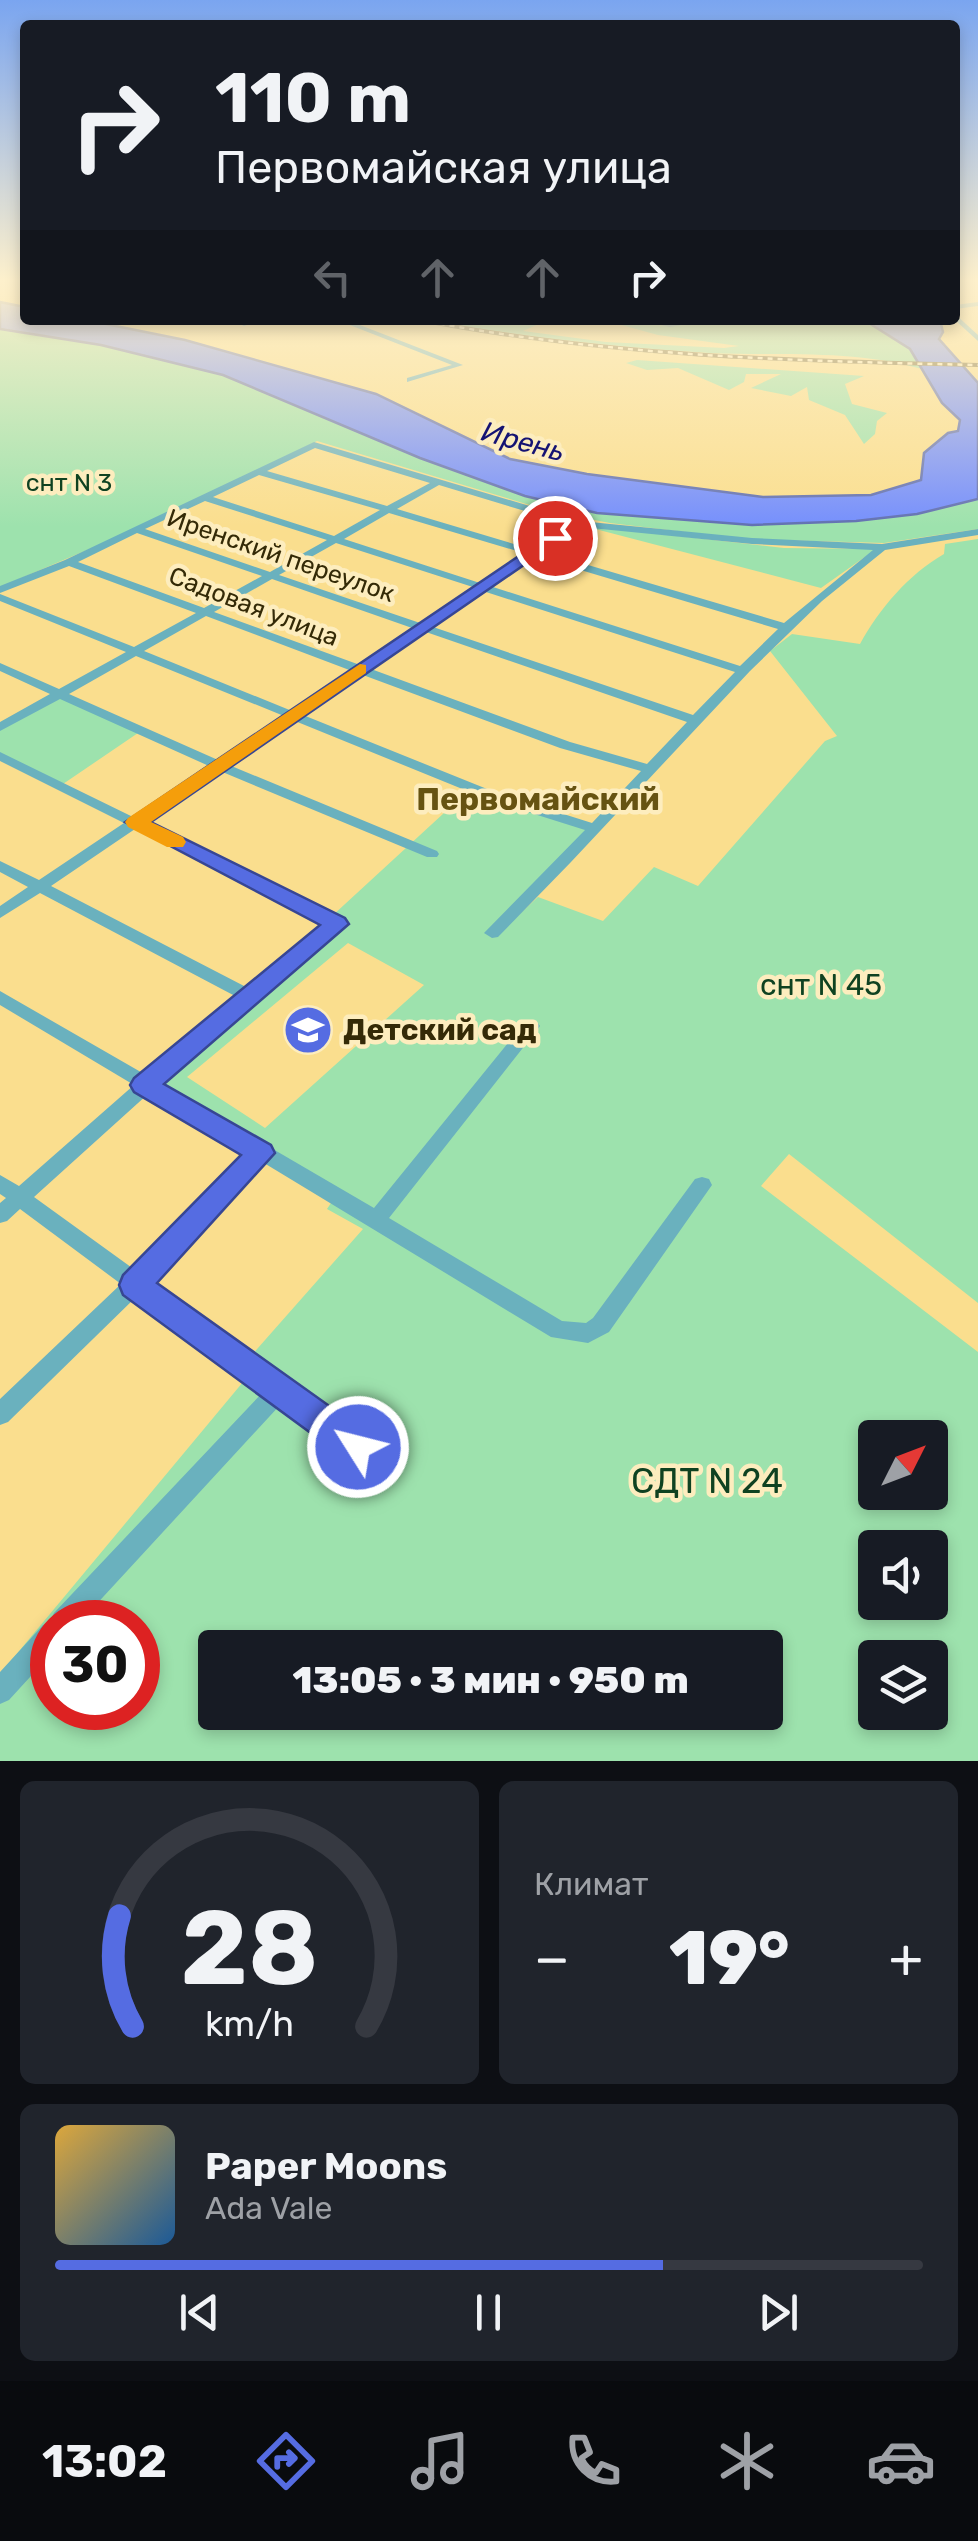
<!DOCTYPE html>
<html lang="ru">
<head>
<meta charset="utf-8">
<style>
  body { margin:0; font-family:Rubik,sans-serif; background:#20242c; color:#f1f3f6; height:100vh; display:flex; flex-direction:column; font-size:38px; white-space:nowrap }
  * { box-sizing:border-box; margin:0 }
  p { font-size:32px; color:#9ea1a6 }
  .icon { flex:none; width:55px; height:55px; fill:none; stroke:currentColor; stroke-width:2; stroke-linecap:round; stroke-linejoin:round }
  .map { position:relative; height:1761px; overflow:hidden }
  .panel { display:flex; flex-direction:column; gap:20px; padding:20px; background:#0d0f14; flex:1 }
  .panel>* { flex:none }
  .banner { position:absolute; left:20px; top:20px; width:940px; height:305px; border-radius:10px; box-shadow:0 5px 15px #0003; background:#171b24; color:#f1f3f6; overflow:hidden }
  .needle { width:65px; rotate:48deg }
  .fabs { position:absolute; left:858px; top:1420px; display:grid; gap:20px }
  .fabs a { display:grid; place-items:center; width:90px; height:90px; border-radius:10px; background:#171b24; box-shadow:0 5px 15px #0003; font-size:50px }
  .speed { position:absolute; left:30px; top:1600px; display:flex; gap:20px; font-size:50px; font-weight:700; text-align:center }
  .speed>* { display:grid; place-content:center; width:130px; height:130px; border-radius:50%; background:#171b24; box-shadow:0 5px 15px #0003; line-height:1 }
  .speed .limit { border:15px solid #d22; background:#fff; color:#111 }
  .pin { position:absolute; display:grid; place-items:center; width:85px; height:85px; color:#fff; margin:-42px; border:5px solid #fff; border-radius:50%; box-shadow:0 2px 10px #0007 }
  .me { position:absolute; width:110px; margin:-55px; rotate:306deg; stroke-linejoin:round; filter:drop-shadow(0 0 8px #0008) }
  .turn { display:flex; align-items:center; gap:35px; height:210px; padding:0 30px; font-size:45px }
  .turn .icon { width:130px; height:130px; stroke-width:2.5 }
  .turn b { display:block; font-size:70px; line-height:85px }
  .lanes { display:flex; align-items:center; height:95px; padding:0 30px; background:#0003; justify-content:center; gap:50px; direction:ltr }
  .lanes .off { opacity:.35 }
  .big { font-size:75px; font-weight:800; line-height:1.1 }
  .panel .widget { flex:1; display:flex; flex-direction:column; justify-content:center; gap:15px; min-width:0; padding:0 35px; border-radius:15px; background:#20242c }
  .panel .dial { align-items:center; gap:0 }
  .dial svg { height:260px; overflow:visible; fill:none; stroke:#363941; stroke-width:7; stroke-linecap:round; text-anchor:middle }
  .dial text { fill:#f1f3f6; stroke:none }
  .song { display:flex; align-items:center; gap:30px }
  .cover { width:120px; height:120px; border-radius:15px; background:linear-gradient(135deg,hsl(40 70% 55%),hsl(210 70% 35%)) }
  .played { height:10px; border-radius:5px; background:linear-gradient(90deg,#556ce2 70%,#363941 70%) }
  .keys { display:flex; justify-content:space-around; direction:ltr }
  .heat { display:flex; justify-content:space-between; align-items:center; font-size:55px; direction:ltr }
  .panel .tiles { flex:1; display:grid; gap:20px; grid-template-columns:1fr 1fr }
  .widget:last-child { grid-column:span 2 }
  .trip { position:absolute; left:198px; top:1630px; width:585px; height:100px; border-radius:10px; background:#171b24; box-shadow:0 5px 15px #0003; font-weight:800; line-height:100px; text-align:center }
  .menu { display:flex; height:160px; justify-content:space-around; align-items:center; background:#090b0e; color:#9ea1a6 }
  .menu .icon { width:70px; height:70px }
  .menu .active { color:#556ce2 }
  .menu b { font-size:45px; color:#f1f3f6 }
  .map>svg:first-child { display:block }
  .green { fill:#9de2ad; fill-rule:evenodd }
  .water { fill:#758ffd; stroke:#6271b3; stroke-width:2.5 }
  .lines { fill:none; stroke-linecap:round; stroke-linejoin:round }
  .minor { fill:#6ab1be; fill-rule:evenodd }
  .rail-casing { stroke:#7d6c39; stroke-width:4 }
  .rail { stroke:#fdedbe; stroke-width:2.5; stroke-dasharray:5; stroke-linecap:butt }
  .route { fill:#556ce2; stroke:#374693; stroke-width:2.5 }
  .slow { fill:#f59e0b }
  .labels { text-anchor:middle; stroke-width:9; stroke-linejoin:round; paint-order:stroke }
  .far-park-label { font-size:25px; fill:#0f4221; stroke:#fdedbe }
  .far-street-label { font-size:25px; fill:#342a07; stroke:#fdedbe }
  .far-water-label { font-size:28px; font-style:italic; fill:#151373; stroke:#fdedbe }
  .park-label { font-size:30px; fill:#0f4221; stroke:#fdedbe }
  .poi-label { font-size:30px; font-weight:bold; fill:#342a07; stroke:#fdedbe; text-anchor:start }
  .neighbourhood-label { font-size:32px; font-weight:bold; fill:#665312; stroke:#fdedbe }
  .near-park-label { font-size:35px; fill:#0f4221; stroke:#fdedbe }
</style>
</head>
<body>
<div class="map">
<svg width="978" height="1761" viewBox="0 0 978 1761">
  <rect width="100%" height="100%" fill="#fade8e"/>
  <path class="green" d="M465,320H537L541,323L523,331L606,342L724,348L739,346L658,335L607,321L670,326L707,320H864L910,349L922,369C853,349 781,356 710,353C625,348 542,339 458,325Z
    M0,329L101,345L223,375L420,458L525,496L752,525L856,521L917,514L978,499V529L884,543L744,539L610,523L553,512L317,441L134,530L0,587Z
    M637,360L864,376L845,384L852,404L887,413L877,421L875,434L864,444L845,415L809,400L807,387L791,396L751,388L781,374H746L744,382L729,390L678,368L647,370L626,363Z
    M580,525L784,548L876,549L821,588Z
    M978,539V1303L789,1154L761,1186L978,1352V1761H0V1674L248,1376L250,1357L363,1229L327,1209L333,1200L147,1087L345,923L332,916L469,790L589,829L496,936L538,897L603,921L654,867L698,886L825,741L837,736L770,651L792,634L860,644C879,609 909,574 944,554L945,544ZM348,943L424,985L265,1128L187,1077ZM875,1438H930V1492H875ZM875,1548H930V1602H875ZM52,1622H138V1708H52ZM215,1648H765V1712H215ZM875,1658H930V1712H875Z
    M58,695L138,733L63,784L0,753V730Z"/>
  <path class="water" d="M0,302L25,307V320H86L185,340L376,394L510,459L587,474L763,497L871,495L921,480L924,453L948,433L958,431L960,420L942,403L910,349L864,320L903,324L907,320H940L943,332L939,339L978,383V499L917,514L856,521L752,525L597,513L525,496L420,458L223,375L101,345L0,329Z"/>
  <g class="lines">
    <path class="minor" d="M978,302V306L955,309V305Z
      M955,314L978,335V341L955,320Z
      M250,320H261L244,326L240,324Z
      M337,320H347L463,365L407,382V378L452,365Z
      M636,320L670,323L710,320L670,327Z
      M314,442L580,521L752,538L882,544L978,529V535L885,550L822,601L750,671L571,862L498,937L492,938L484,933L585,830L487,799L295,721L229,765L437,851L439,854L437,857H427L220,771L145,822L343,920L345,924L253,999L160,1083L374,1208L525,1022H537L540,1026L537,1030L389,1218L562,1321L586,1323L593,1318L695,1179L702,1177L709,1179L712,1185L609,1332L588,1343L551,1337L264,1163L150,1282L366,1439L370,1447L366,1455L358,1458L350,1455L281,1404L80,1622H52V1653L9,1700L0,1704V1672L43,1625L50,1622L54,1613L264,1391L137,1296L8,1422L0,1425V1399L121,1284L20,1209L7,1221L0,1223V1203L6,1198L0,1194V1175L19,1186L134,1085L0,1005V991L146,1075L235,996L40,893L0,918V906L28,887L0,872V861L39,880L124,823L0,761V752L133,817L209,766L60,699L0,731V722L50,694L0,671V663L59,689L126,652L0,601V594L134,647L196,613L69,566L0,593V586L65,560ZM315,448L430,483L387,506L267,471ZM259,475L380,510L334,536L213,497ZM439,485L571,525L534,550L397,509ZM205,501L327,540L270,572L145,529ZM389,513L527,554L483,584L344,539ZM581,527L752,544L873,550L784,623L544,552ZM137,533L262,576L204,608L78,562ZM336,543L476,588L423,624L279,575ZM537,557L778,629L740,666L493,587ZM272,579L415,629L360,665L214,612ZM486,592L735,672L693,715L433,627ZM206,616L352,671L292,711L144,651ZM426,632L687,722L647,764L570,742L371,669ZM136,656L284,716L218,760L69,694ZM363,675L560,748L641,771L592,823L497,793L303,715ZM135,829L326,925L246,987L51,886ZM148,1094L248,1154L135,1270L34,1197Z"/>
    <g class="rail-casing">
      <path id="rail" d="M420,320C605,356 790,361 978,365"/>
    </g>
    <use href="#rail" class="rail"/>
  </g>
  <linearGradient id="sky" x2="0" y2="1"><stop stop-color="#7aa5f0"/><stop offset="0.53" stop-color="#fdf0cc"/><stop offset="1" stop-color="#fdf0cc" stop-opacity="0"/></linearGradient>
  <rect width="978" height="527" fill="url(#sky)"/>
  <path class="route" d="M550,535L563,538L151,822L345,918L349,924L164,1084L271,1145L275,1153L157,1283L370,1435L375,1447L370,1459L358,1464L346,1459L123,1295L119,1285L123,1275L241,1155L134,1092L130,1085L134,1078L320,925L125,822Z"/>
  <path class="slow" d="M360,664L366,665V673L151,822L183,837L186,842L183,847H167L128,827L125,822L128,818Z"/>
  <defs>
    <g id="school-disc" transform="scale(2.5)"><circle r="9.5" fill="#556ce2" stroke="#fdedbe"/><path d="M0-5L7-2L0 1L-7-2ZM-4 1L0 2.5L4 1V4Q0 6-4 4Z" fill="#fff"/></g>
  </defs>
  <g fill-rule="evenodd">
    <use href="#school-disc" x="308" y="1030"/>
  </g>
  <g class="labels">
    <g class="far-park-label">
      <text x="69" y="491">снт N 3</text>
    </g>
    <g class="far-street-label">
      <text transform="translate(281 555) rotate(19)" y="9">Иренский переулок</text>
      <text transform="translate(254 606) rotate(21)" y="9">Садовая улица</text>
    </g>
    <g class="far-water-label">
      <text transform="translate(523 441) rotate(15)" y="10">Ирень</text>
    </g>
    <g class="park-label">
      <text x="821" y="995">снт N 45</text>
    </g>
    <g class="poi-label">
      <text x="343" y="1040">Детский сад</text>
    </g>
    <g class="neighbourhood-label">
      <text x="538" y="810">Первомайский</text>
    </g>
    <g class="near-park-label">
      <text x="707" y="1493">СДТ N 24</text>
    </g>
  </g>
</svg>
<div class="fabs">
<a><svg class="needle" viewBox="-14 -14 28 28"><path d="M0-13l5 13h-10z" fill="#e53935"/><path d="M0 13l5-13h-10z" fill="#9ea1a6"/></svg></a>
<a><svg class="icon" aria-label="sound" viewBox="0 0 24 24"><path d="M4 9h4l5-4v14l-5-4H4zM17 9q2 3 0 6"/></svg></a>
<a><svg class="icon" aria-label="layers" viewBox="0 0 24 24"><path d="M12 4l9 5-9 5-9-5zM3 14l9 5 9-5"/></svg></a>
</div>
<div class="speed"><div class="limit">30</div></div>
<div class="pin" style="left:555px;top:538px;background:#d93025"><svg class="icon" aria-label="arrive" viewBox="0 0 24 24"><path d="M6 21V4h12l-3 4 3 4H6"/></svg></div>
<svg class="me" style="left:358px;top:1447px" viewBox="-20 -20 40 40"><circle r="17" fill="#556ce2" stroke="#fff" stroke-width="3"/><path d="M0-11L8 9 0 5-8 9z" fill="#fff"/></svg>
<div class="trip">13:05 · 3 мин · 950 m</div>
<div class="banner">
<div class="turn"><svg class="icon" aria-label="right" viewBox="0 0 24 24"><path d="M7 20v-9h11M14 6l5 5-5 5"/></svg><div><b>110 m</b>Первомайская улица</div></div>
<div class="lanes"><svg class="icon off" aria-label="left" viewBox="0 0 24 24"><path d="M17 20v-9H6M10 6l-5 5 5 5"/></svg><svg class="icon off" aria-label="ahead" viewBox="0 0 24 24"><path d="M12 20V5M6 11l6-6 6 6"/></svg><svg class="icon off" aria-label="ahead" viewBox="0 0 24 24"><path d="M12 20V5M6 11l6-6 6 6"/></svg><svg class="icon" aria-label="right" viewBox="0 0 24 24"><path d="M7 20v-9h11M14 6l5 5-5 5"/></svg></div>
</div>
</div>
<section class="panel">
<div class="tiles">
<div class="widget dial"><svg viewBox="0 0 100 80">
<path d="M14 69A42 42 0 1 1 86 69"/>
<path d="M14 69A42 42 0 0 1 10 35" stroke="#556ce2"/>
<text x="50" y="56" font-size="32" font-weight="700">28</text>
<text x="50" y="72" font-size="11">km/h</text>
</svg></div>
<div class="widget"><p>Климат</p>
<div class="heat"><a>−</a><b class="big">19°</b><a>+</a></div>
</div>
<div class="widget">
<div class="song"><i class="cover"></i><div><b>Paper Moons</b><p>Ada Vale</p></div></div>
<div class="played"></div>
<div class="keys"><svg class="icon" aria-label="previous" viewBox="0 0 24 24"><path d="M18 5L8 12l10 7zM5 5v14"/></svg><svg class="icon" aria-label="pause" viewBox="0 0 24 24"><path d="M8 5v14M16 5v14"/></svg><svg class="icon" aria-label="next" viewBox="0 0 24 24"><path d="M6 5l10 7-10 7zM19 5v14"/></svg></div>
</div>
</div>
</section>
<nav class="menu">
<b>13:02</b>
<svg class="icon active" aria-label="directions" viewBox="0 0 24 24"><path d="M12 3l9 9-9 9-9-9zM9 14v-3h6M13 9l2 2-2 2"/></svg>
<svg class="icon" aria-label="music" viewBox="0 0 24 24"><path d="M9 18V5l10-2v13"/><circle cx="6" cy="18" r="3"/><circle cx="16" cy="16" r="3"/></svg>
<svg class="icon" aria-label="phone" viewBox="0 0 24 24"><path d="M5 4h4l2 5-3 2q2 4 5 5l2-3 5 2v4C11 20 4 13 5 4z"/></svg>
<svg class="icon" aria-label="climate" viewBox="0 0 24 24"><path d="M12 3v18M4 7l16 10M4 17L20 7"/></svg>
<svg class="icon" aria-label="car" viewBox="0 0 24 24"><path d="M5 17H2v-5l4-1 3-4h7l3 4 3 1v5h-3M9 17h6M6 11h13"/><circle cx="7" cy="17" r="2"/><circle cx="17" cy="17" r="2"/></svg>
</nav>
</body>
</html>
